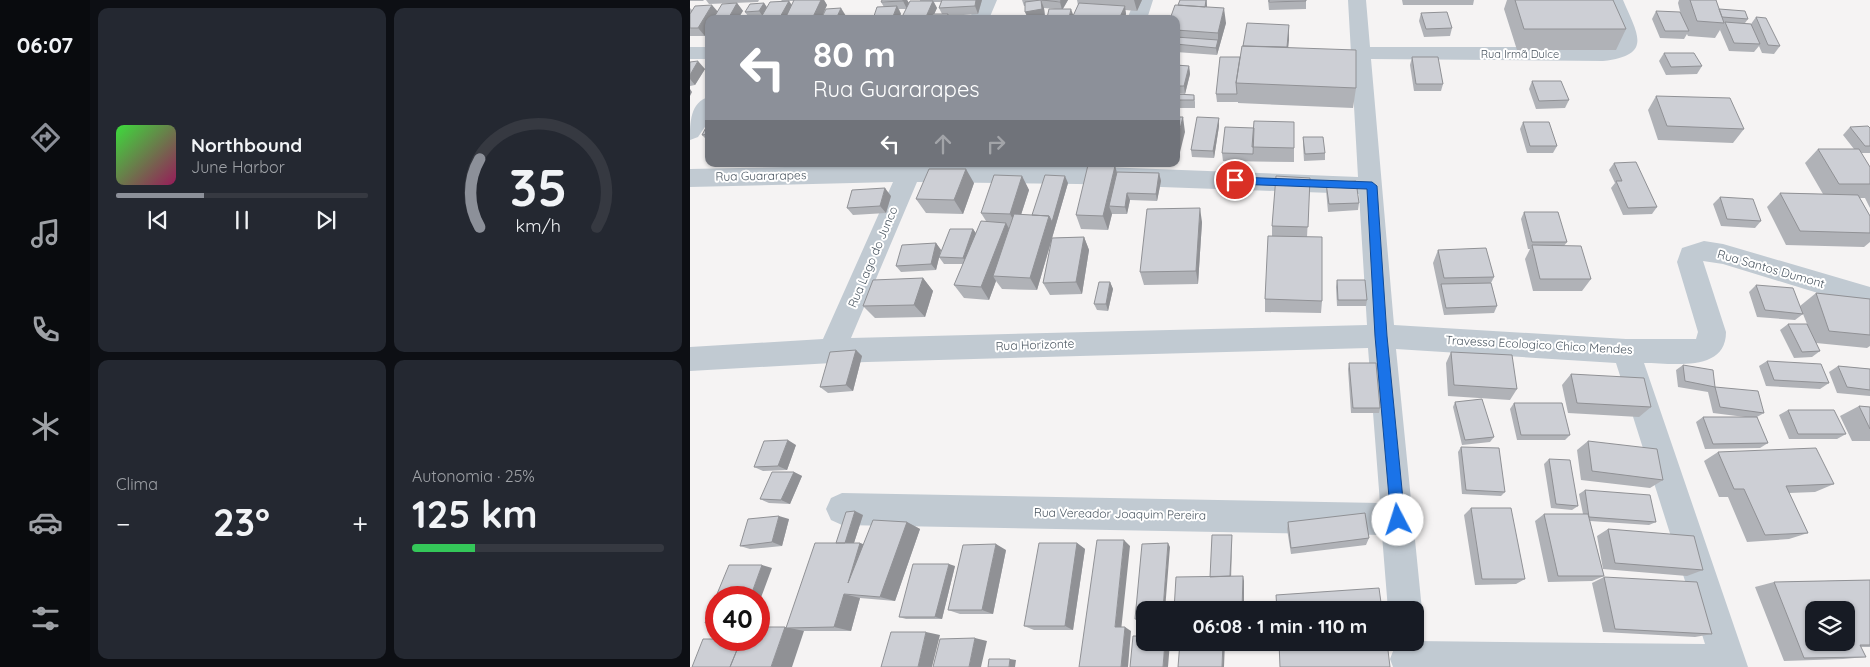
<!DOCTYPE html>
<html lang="pt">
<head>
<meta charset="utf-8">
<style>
  body { margin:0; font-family:Quicksand,sans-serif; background:#242831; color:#f1f3f6; height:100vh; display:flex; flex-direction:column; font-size:19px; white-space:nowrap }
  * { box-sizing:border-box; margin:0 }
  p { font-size:16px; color:#9ea1a6 }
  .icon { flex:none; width:28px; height:28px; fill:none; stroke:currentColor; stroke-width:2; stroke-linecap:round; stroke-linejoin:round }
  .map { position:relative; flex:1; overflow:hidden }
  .sheet { display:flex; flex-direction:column; gap:8px; padding:8px; background:#0d0f14; width:600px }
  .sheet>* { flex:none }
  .hud { position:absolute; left:15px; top:15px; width:475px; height:152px; border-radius:10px; box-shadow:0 1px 4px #0004; background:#8c9099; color:#fff; overflow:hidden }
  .tools { position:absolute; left:1115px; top:601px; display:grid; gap:10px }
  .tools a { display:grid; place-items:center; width:50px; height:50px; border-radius:10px; background:#171b24; box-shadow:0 1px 4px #0004; font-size:25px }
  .speed { position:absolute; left:15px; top:586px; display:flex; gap:10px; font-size:25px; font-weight:700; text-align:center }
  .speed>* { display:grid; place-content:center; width:65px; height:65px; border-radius:50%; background:#171b24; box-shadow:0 1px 4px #0004; line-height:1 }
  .speed .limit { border:8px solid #d22; background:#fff; color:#111 }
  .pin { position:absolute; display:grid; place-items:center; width:42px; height:42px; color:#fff; margin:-21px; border:2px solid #fff; border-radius:50%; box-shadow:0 1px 5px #0007 }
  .me { position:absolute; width:55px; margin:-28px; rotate:355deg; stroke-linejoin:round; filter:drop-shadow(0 0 4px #0008) }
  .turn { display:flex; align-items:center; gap:18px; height:105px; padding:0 25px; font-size:22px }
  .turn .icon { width:65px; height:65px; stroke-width:2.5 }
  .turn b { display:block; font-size:35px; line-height:42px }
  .lanes { display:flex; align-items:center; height:48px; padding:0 25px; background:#0003; justify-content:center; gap:25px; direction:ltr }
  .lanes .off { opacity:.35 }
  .big { font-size:38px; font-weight:700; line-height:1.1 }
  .sheet .tile { flex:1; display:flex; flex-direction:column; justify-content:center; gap:8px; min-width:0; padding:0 18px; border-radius:10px; background:#242831 }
  .sheet .dial { align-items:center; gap:0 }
  .dial svg { height:130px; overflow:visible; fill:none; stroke:#363941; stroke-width:7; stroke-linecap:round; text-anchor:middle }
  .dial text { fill:#f1f3f6; stroke:none }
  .song { display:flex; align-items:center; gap:15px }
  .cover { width:60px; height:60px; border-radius:8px; background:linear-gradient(135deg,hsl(120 70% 55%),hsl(330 70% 35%)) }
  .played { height:5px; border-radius:2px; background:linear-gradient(90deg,#8c9099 35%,#363941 35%) }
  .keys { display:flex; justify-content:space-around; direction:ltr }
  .heat { display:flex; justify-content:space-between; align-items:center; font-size:28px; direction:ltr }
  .charge { height:8px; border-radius:4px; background:linear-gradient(90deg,#34c759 25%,#363941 0) }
  .sheet .tiles { flex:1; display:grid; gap:8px; grid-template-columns:repeat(2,1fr) }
  .trip { position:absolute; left:446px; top:601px; width:288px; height:50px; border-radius:10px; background:#171b24; box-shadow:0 1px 4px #0004; font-weight:700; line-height:50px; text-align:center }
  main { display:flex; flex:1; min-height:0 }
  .menu { display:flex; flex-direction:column; width:90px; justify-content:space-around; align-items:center; background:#090b0e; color:#9ea1a6 }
  .menu .icon { width:35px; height:35px }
  .menu .active { color:#8c9099 }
  .menu b { font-size:22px; color:#f1f3f6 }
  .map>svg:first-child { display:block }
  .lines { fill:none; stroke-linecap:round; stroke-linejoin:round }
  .minor { fill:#c1cad2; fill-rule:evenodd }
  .wall { fill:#b0b2b7; fill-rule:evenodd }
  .shaded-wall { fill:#909195 }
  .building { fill:#cdcfd5; stroke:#909195; fill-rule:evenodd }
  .route { fill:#1a73e8; stroke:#114b97 }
  .labels { text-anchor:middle; stroke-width:4; stroke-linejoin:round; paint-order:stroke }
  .far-street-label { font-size:11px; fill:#4a5661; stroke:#fff }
  .street-label { font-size:12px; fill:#4a5661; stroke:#fff }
</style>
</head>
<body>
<main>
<nav class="menu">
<b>06:07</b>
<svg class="icon active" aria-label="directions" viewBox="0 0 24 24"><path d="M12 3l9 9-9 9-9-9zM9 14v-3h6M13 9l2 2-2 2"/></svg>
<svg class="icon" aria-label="music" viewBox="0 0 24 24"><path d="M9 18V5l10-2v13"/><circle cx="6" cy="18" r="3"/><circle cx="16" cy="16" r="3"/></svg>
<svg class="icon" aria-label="phone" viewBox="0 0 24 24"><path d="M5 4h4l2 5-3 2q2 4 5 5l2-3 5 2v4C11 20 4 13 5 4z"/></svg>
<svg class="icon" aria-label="climate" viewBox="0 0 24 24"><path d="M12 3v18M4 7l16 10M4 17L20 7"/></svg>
<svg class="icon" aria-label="car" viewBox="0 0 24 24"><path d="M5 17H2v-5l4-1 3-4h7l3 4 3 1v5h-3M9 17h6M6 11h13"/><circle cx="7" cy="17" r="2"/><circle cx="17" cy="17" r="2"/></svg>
<svg class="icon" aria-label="filters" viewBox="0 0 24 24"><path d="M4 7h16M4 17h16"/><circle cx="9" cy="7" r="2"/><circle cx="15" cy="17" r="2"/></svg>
</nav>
<section class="sheet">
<div class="tiles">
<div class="tile">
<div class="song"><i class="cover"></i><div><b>Northbound</b><p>June Harbor</p></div></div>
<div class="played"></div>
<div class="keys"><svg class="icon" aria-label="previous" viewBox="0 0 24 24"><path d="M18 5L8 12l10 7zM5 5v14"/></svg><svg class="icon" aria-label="pause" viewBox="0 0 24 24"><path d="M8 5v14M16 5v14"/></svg><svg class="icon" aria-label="next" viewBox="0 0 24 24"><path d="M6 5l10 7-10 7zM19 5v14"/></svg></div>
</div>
<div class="tile dial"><svg viewBox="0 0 100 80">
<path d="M14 69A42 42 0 1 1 86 69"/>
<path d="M14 69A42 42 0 0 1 14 27" stroke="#8c9099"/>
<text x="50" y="56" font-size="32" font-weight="700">35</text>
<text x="50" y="72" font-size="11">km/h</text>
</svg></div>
<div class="tile"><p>Clima</p>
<div class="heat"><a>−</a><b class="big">23°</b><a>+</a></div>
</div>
<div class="tile"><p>Autonomia · 25%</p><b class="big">125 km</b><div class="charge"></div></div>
</div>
</section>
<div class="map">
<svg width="1180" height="667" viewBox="0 0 1180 667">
  <rect width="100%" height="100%" fill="#f5f3f3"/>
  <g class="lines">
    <path class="minor" d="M289,0H307L299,19H279Z
      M445,0H463L457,19H437Z
      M658,0H676L680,47H924L926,45L928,35L915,0H933C948,35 963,55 913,61L681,59L704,325L936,339H1006L1008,332L987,262L992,248L1014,241L1033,244L1180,287V309L1033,264L1013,261L1036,332C1036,373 982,363 954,363L1058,667H703L700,659L705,646L725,641L1015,644L926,363L706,349L732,610L725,623V610H698L692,535L152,525L141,520L136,509L141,498L152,493L690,503L678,348L142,363L0,371V347L133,339L203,182L0,187V169L234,164L388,166L668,177ZM227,182L388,184L669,194L677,325L161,338Z
      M0,47H19V59H0Z
      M19,97V121L8,137L0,140C0,123 0,102 19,97Z"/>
  </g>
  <path class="wall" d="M0,0H14L13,1H0Z
    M16,0H69L68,2L19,4Z
    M91,0H134L137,5L131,19H60L55,12L74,3L77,7L92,1ZM99,1H104L102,5Z
    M217,0L219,3L230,1V0H292L288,14L259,16L260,19L216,9H209L211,14L194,7L191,2ZM244,2H251L249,8L252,14H244L247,8Z
    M332,0H378L373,9L383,16L388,5L387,0H452L447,11L435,10L436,14L434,19H384V17L383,19H357V18L365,9L354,8L355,17L338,19L335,6H334Z
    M490,0H517V7L536,23L527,55L486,52V19Z
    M578,0H616V9L579,10Z
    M712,0H784L783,5H713Z
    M817,0H923L936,29L926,50H827L814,9Z
    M989,0H1026L1029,9L1058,19L1055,23L1061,24L1066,17L1090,46L1084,54L1072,53L1069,46L1064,52L1039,51L1030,30L1033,25L1025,38L998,36L997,34L994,39L970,38L962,19L966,11L991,15L988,3Z
    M47,3L53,11L19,19V30L15,36H0V8L2,10L27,12Z
    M731,13L762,28L760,36L734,37L729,21Z
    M599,25L598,47L666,88L663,108L548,103V102H527L526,94L550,57L553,46Z
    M974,53L1012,66L1007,74L976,75L969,61Z
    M722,57L753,84L751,91H724L720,65Z
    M0,62L15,69L5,85L0,86Z
    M486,65L499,66L500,74L495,94L486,93Z
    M842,81L879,100L875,108L846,109L839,89Z
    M486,94L504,95L505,102V108H486Z
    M966,96L1054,129L1043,143L968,140L958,110Z
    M529,118V126L524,158L502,157L501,150Z
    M19,122V142L12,135Z
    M604,122V162L533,161L532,153L564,128Z
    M833,122L867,146L863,153H837L830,129Z
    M1160,127L1180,128V153H1171L1180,167V208L1175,198H1170L1180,216V242L1174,247L1096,245L1077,207L1090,193L1133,194L1115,163L1128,149H1164L1153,135Z
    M613,137L635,153V160L614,161L613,145Z
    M924,163L967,207L962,214L933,215L921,188L925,183L919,170Z
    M425,166L427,172L469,173L471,181L467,201L440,200L437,214H422L418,230L391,229L386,215Z
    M332,176L339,190L331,215H342L378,183L362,238L394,237L399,250L392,294L360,295L353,283L362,239L347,290L312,289L306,281L299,300L274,298L264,285L273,264H254L249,257L246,270L211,272L206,266L246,243L251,250L249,256L283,229L286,234L296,221L291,213Z
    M620,178L617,237L632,301L631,313L575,312V299L582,236V226Z
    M284,183L273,214L236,213L226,199Z
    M636,183L669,203L668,210L638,212L636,190Z
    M201,196L196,213L163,215L157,208Z
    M1030,197L1071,221L1065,228L1031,226L1023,204Z
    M834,212L877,242L874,246L901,279L892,291H843L835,259L840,249H838L831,219Z
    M512,222L508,284L454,285L450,272Z
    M748,250L804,277L801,283L807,306L804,313L754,315L743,263Z
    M233,278L243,291L235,317L185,318L173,306Z
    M647,280L677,300L676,306H647L646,287Z
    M420,282L423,289L418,311L407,310L404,304Z
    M1066,285L1112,312L1110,306L1126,293L1180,299V346L1177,348L1126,343L1130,351L1122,357L1104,358L1090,330L1098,324H1117L1113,314L1105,320L1067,317L1059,292Z
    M166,350L172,356L163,391L138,393L130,387Z
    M761,352L827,389L820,400L758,396L756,363Z
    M1077,361L1139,383L1130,389L1076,386L1069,366Z
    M659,363L690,408L689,413H661L658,369Z
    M993,365L1025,387L1018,392L988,387L986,370Z
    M1148,366L1180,369V396L1147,393L1139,372Z
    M881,374L961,407L949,417L878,413L872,385Z
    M1025,387L1074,413L1067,417L1078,443L1070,448L1015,449L1006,422L1013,417H1055L1023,413L1018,392Z
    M765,402L804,437L800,442L772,445L763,407Z
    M824,403L880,435L875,440H827L820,409Z
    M1169,406L1180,407V441H1162L1150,416Z
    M1098,410L1156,434L1147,439H1099L1089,415Z
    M898,441L973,480L960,488L891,480L887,450Z
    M106,445L97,470L73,471L64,467Z
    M771,447L815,492L811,496L772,494L768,452Z
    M1028,452L1144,484L1125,492L1099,493L1118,533L1099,539L1057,542L1038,497H1029L1014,461Z
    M859,459L888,506L882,510L861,508L854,464Z
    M104,472L112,476L100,504L79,503L70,499Z
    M895,490L966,522L959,525L900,521L914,576L902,581L858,582L845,521L854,514H893L889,494Z
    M781,508L835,579L826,584L785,585L774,515Z
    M173,515L164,543H170L173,544L217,522L230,529L205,601L170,598L161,631H114L69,640L96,627L146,543Z
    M99,519L92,546L60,549L50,546Z
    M598,522L679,538L676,545L601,554L597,529Z
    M918,529L1013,570L997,576L913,569L907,536Z
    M387,543L395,549L383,630H344L334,626Z
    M480,547L455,610V621H448L445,619Z
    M316,550L303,614H270L258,610Z
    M265,566L252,619H216L209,617Z
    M914,577L1022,634L1005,637L913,632L902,583Z
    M1180,580V647H1171L1176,657L1153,659L1094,661L1065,587L1084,582Z"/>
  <path class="shaded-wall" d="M131,0H134L137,5L131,19H122Z
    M213,0H217L219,3L217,9L213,1Z
    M286,0H292L288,14L285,6Z
    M351,0L354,8L355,17L338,19L335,12Z
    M371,0H378L372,10L370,2Z
    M444,0H452L447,11Z
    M516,0L517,6L515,16L514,8Z
    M99,1L104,9L99,19H89Z
    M243,1L247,8L242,19H235Z
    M47,3L53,11L48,19H38Z
    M74,3L79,11L75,19L69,11Z
    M22,5L29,13L25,19H19V28H17L19,30L15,36L8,28Z
    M207,6L211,14L209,19H202Z
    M435,6L436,14L434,19H429Z
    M151,8L156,16L154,19H146Z
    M534,8L536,23L527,55L526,48L528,40V33Z
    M381,9L384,17L383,19H379Z
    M258,14L260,19H256Z
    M599,25V40L596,68V53Z
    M8,61L15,69L5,85L0,79V75Z
    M499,66L500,74L495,94L494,86Z
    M0,89L2,92L0,96Z
    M493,117L495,132L487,164L486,159V144Z
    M529,118V126L524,158L523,151Z
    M425,166L429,180L419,206L422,214L418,230L413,216Z
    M276,169L284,183L273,214L264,200Z
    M469,173L471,181L467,201L466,194Z
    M332,176L339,190L327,227L320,214Z
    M375,176L378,183L347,290L340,278L359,216Z
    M195,188L201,196L196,213L190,206Z
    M437,193L440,200L437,214L435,207Z
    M510,208L512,222L508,284L506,271Z
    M316,223L323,236L303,276L306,281L299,300L291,287Z
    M283,229L288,236L277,264L273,258Z
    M394,237L399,250L392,294L386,282Z
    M246,243L251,250L246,270L241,264Z
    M233,278L243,291L235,317L224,305Z
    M420,282L423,289L418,311L416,304Z
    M166,350L172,356L163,391L156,385Z
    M98,440L106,445L97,470L88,466Z
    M104,472L112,476L100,504L91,500Z
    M165,511L173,515L162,549L154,546Z
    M89,516L99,519L92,546L82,542Z
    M217,522L230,529L205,601L190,597Z
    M542,535V539L541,581L540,579Z
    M434,540L440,546L431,631L425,627Z
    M170,543L185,549L158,583Z
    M387,543L395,549L383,630L375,626Z
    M478,543L480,547L475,610H473Z
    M306,544L316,550L303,614L292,610Z
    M259,564L265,566L252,619L245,617Z
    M72,565L82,568L69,603V598H60Z
    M553,576L554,581V610H552Z
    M154,594L170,598L161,631L144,627Z
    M95,627L114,631L102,667H81Z
    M435,627L441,631L438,667H431Z
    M236,632L250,635L242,667H228Z
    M285,638L297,641L291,667H279Z
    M475,642H480L478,667H473Z
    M533,642H535L534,667H532Z
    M320,659L326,660L325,667H319Z"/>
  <path class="building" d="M104,0H131L122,19H95Z
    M192,0H213V1L191,2Z
    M252,0H286L285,6L249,8Z
    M351,0L352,9L335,12V2Z
    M352,0H371L370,2Z
    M490,0H516L515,7L488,5Z
    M579,0H616V1L579,2Z
    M825,0H923L936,29H834Z
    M1000,0H1026L1034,23L1007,21Z
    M99,1L89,19H70L80,2Z
    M220,1H243L235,19H211Z
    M47,3L38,19H23L32,4Z
    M74,3L69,11L55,12L60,4Z
    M389,3L435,6L429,19L383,16Z
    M22,5L8,28H0V14L5,6Z
    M485,5L534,8L528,33L486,30V19H480Z
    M207,6L202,19H183L187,7Z
    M151,8L146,19H131L136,9Z
    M359,9H381L379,18H357Z
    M1029,9L1055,11L1058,19L1032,17Z
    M966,11L990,12L999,31H975Z
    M757,12L762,28L736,29L731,13Z
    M243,14H258L256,19H240Z
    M1066,17L1076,18L1090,46L1078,45Z
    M1035,22L1061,24L1070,44L1044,43Z
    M557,23L599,25L597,47L553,46Z
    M486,37L528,40L526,48L486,44Z
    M552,46L666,50V88L546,83Z
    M974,53H1004L1012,66L981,67Z
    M530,57H550L546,83L547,94H526Z
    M722,57H748L753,84H726Z
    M8,61L0,75V62Z
    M486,65L499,66L494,86H486Z
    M842,81H871L879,100L849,101Z
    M486,94L504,95V100H486Z
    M966,96L1040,98L1054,129L977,126Z
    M486,117H493L486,144Z
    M507,117L529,118L523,151L501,150Z
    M564,121L604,122V148L562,147Z
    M19,122V134L12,135Z
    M833,122H859L867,146H840Z
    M1178,126L1180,128V146H1175L1160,127Z
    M535,127L564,128L563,154L532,153Z
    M613,137H633L635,153L615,154Z
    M1128,149H1169L1180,167V184H1149Z
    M946,162L967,207L938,208L926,181H932L924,163Z
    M398,165L425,166L413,216L386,215Z
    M239,169H276L264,200L226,199Z
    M427,172L469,173L466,194L437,193L435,207L419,206Z
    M304,175L332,176L320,214L291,213Z
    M355,175L375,176L362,222L359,216L342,215Z
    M586,176L620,178L618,227L582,226Z
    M666,181L669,203L639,204L636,183Z
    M195,188L190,206L157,208L162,190Z
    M1090,193L1168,195L1180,216V233L1110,231Z
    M1030,197L1063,199L1071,221L1037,219Z
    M510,208L506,271L450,272L457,209Z
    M834,212H868L877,242H842Z
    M324,214L359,216L340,278L303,276Z
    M291,221L316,223L291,287L264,285Z
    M260,229H283L273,258L249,257Z
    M578,236L632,237V301L575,299Z
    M394,237L386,282L353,283L362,238Z
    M246,243L241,264L206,266L212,245Z
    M842,245L891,246L901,279H850Z
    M796,248L804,277L754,278L748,250Z
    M233,278L224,305L173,306L183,280Z
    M647,280H675L677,300H648Z
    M409,282H420L416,304H404Z
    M801,283L807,306L756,308L751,284Z
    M1066,285L1103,288L1113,314L1075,310Z
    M1126,293L1180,299V335L1139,331Z
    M1098,324H1117L1130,351L1112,352Z
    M166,350L156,385L130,387L140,352Z
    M761,352L822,355L827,389L764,385Z
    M1077,361L1131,364L1139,383L1084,380Z
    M659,363H686L690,408H663Z
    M993,365L1023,370L1025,387L995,381Z
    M1148,366L1180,369V390L1157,387Z
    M881,374L954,378L961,407L887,403Z
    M1025,387L1068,391L1074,413L1030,407Z
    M792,399L804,437L775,440L765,402Z
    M824,403H872L880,435H831Z
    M1169,406L1180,407V429Z
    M1098,410H1144L1156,434H1108Z
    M1013,417H1067L1078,443L1023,444Z
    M98,440L88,466L64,467L74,441Z
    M898,441L967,449L973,480L902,471Z
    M771,447L809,448L815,492L776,490Z
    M1126,448L1144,484L1096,486L1118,533L1075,535L1054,489H1044L1028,452Z
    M859,459L880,460L888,506L866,504Z
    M82,472H104L91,500L70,499Z
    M895,490L960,495L966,522L899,517Z
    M781,508H821L835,579H792Z
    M165,511L155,543H146L156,512Z
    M675,513L679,538L601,548L598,522Z
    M854,514H898L914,576H868Z
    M89,516L82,542L50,546L58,519Z
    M183,520L217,522L190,597L154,594L144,627L96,628L125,543H170L158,583Z
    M918,529L1004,536L1013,570L925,563Z
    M522,535H542L540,576L520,577Z
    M407,540H434L425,627H435L431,667H389Z
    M349,543H387L375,626H334Z
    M478,543L473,610H455V619H445L452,544Z
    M306,544L292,610H258L273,545Z
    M223,564H259L245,617H209Z
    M39,565H72L60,598H26V622L15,623Z
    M553,576L552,610H484L486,577Z
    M914,577L1007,582L1022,634L925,629Z
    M1180,580V645H1170L1176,657L1114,658L1084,582ZM1124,610H1156V642H1124Z
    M689,588L692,610H587L586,595Z
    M69,627H95L81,667H40L51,640H69Z
    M201,632H236L228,667H191Z
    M443,636H455V642H475L473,667H440Z
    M285,638L279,667H243L250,639Z
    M13,639H26V640H51L40,667H2Z
    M490,642H533L532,667H488Z
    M589,642H697L700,667H590Z
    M299,659H320L319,667H298Z"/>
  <path class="route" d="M545,177L682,182L687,186L697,336L715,520L713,524L708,526L703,524L701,520L685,336L677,189L545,184L540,180Z"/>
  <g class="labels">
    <g class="far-street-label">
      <text x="830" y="58">Rua Irmã Dulce</text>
    </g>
    <g class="street-label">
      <text transform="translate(71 176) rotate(-1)" y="4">Rua Guararapes</text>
      <text transform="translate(183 257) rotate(-67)" y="4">Rua Lago do Junco</text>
      <text transform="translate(1081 269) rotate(16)" y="4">Rua Santos Dumont</text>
      <text transform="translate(345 345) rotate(-2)" y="4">Rua Horizonte</text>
      <text transform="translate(849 345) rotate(3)" y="4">Travessa Ecologico Chico Mendes</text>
      <text transform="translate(430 514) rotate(1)" y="4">Rua Vereador Joaquim Pereira</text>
    </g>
  </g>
</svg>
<div class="tools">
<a><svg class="icon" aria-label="layers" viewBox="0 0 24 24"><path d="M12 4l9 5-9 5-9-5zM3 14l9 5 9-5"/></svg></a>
</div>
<div class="speed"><div class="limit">40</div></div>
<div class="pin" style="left:545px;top:180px;background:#d93025"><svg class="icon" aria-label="arrive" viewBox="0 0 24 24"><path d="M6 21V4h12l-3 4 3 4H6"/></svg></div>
<svg class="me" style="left:708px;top:520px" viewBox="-20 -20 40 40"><circle r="19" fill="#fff"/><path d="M0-13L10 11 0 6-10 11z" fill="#1a73e8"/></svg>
<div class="trip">06:08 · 1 min · 110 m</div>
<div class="hud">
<div class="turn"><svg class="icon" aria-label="left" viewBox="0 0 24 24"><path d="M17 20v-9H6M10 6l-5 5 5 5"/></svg><div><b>80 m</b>Rua Guararapes</div></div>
<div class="lanes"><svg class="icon" aria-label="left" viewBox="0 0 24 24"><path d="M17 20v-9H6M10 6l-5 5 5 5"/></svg><svg class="icon off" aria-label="ahead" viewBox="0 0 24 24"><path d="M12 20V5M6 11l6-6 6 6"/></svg><svg class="icon off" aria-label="right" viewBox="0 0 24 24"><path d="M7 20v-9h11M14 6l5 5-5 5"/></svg></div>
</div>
</div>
</main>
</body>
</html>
